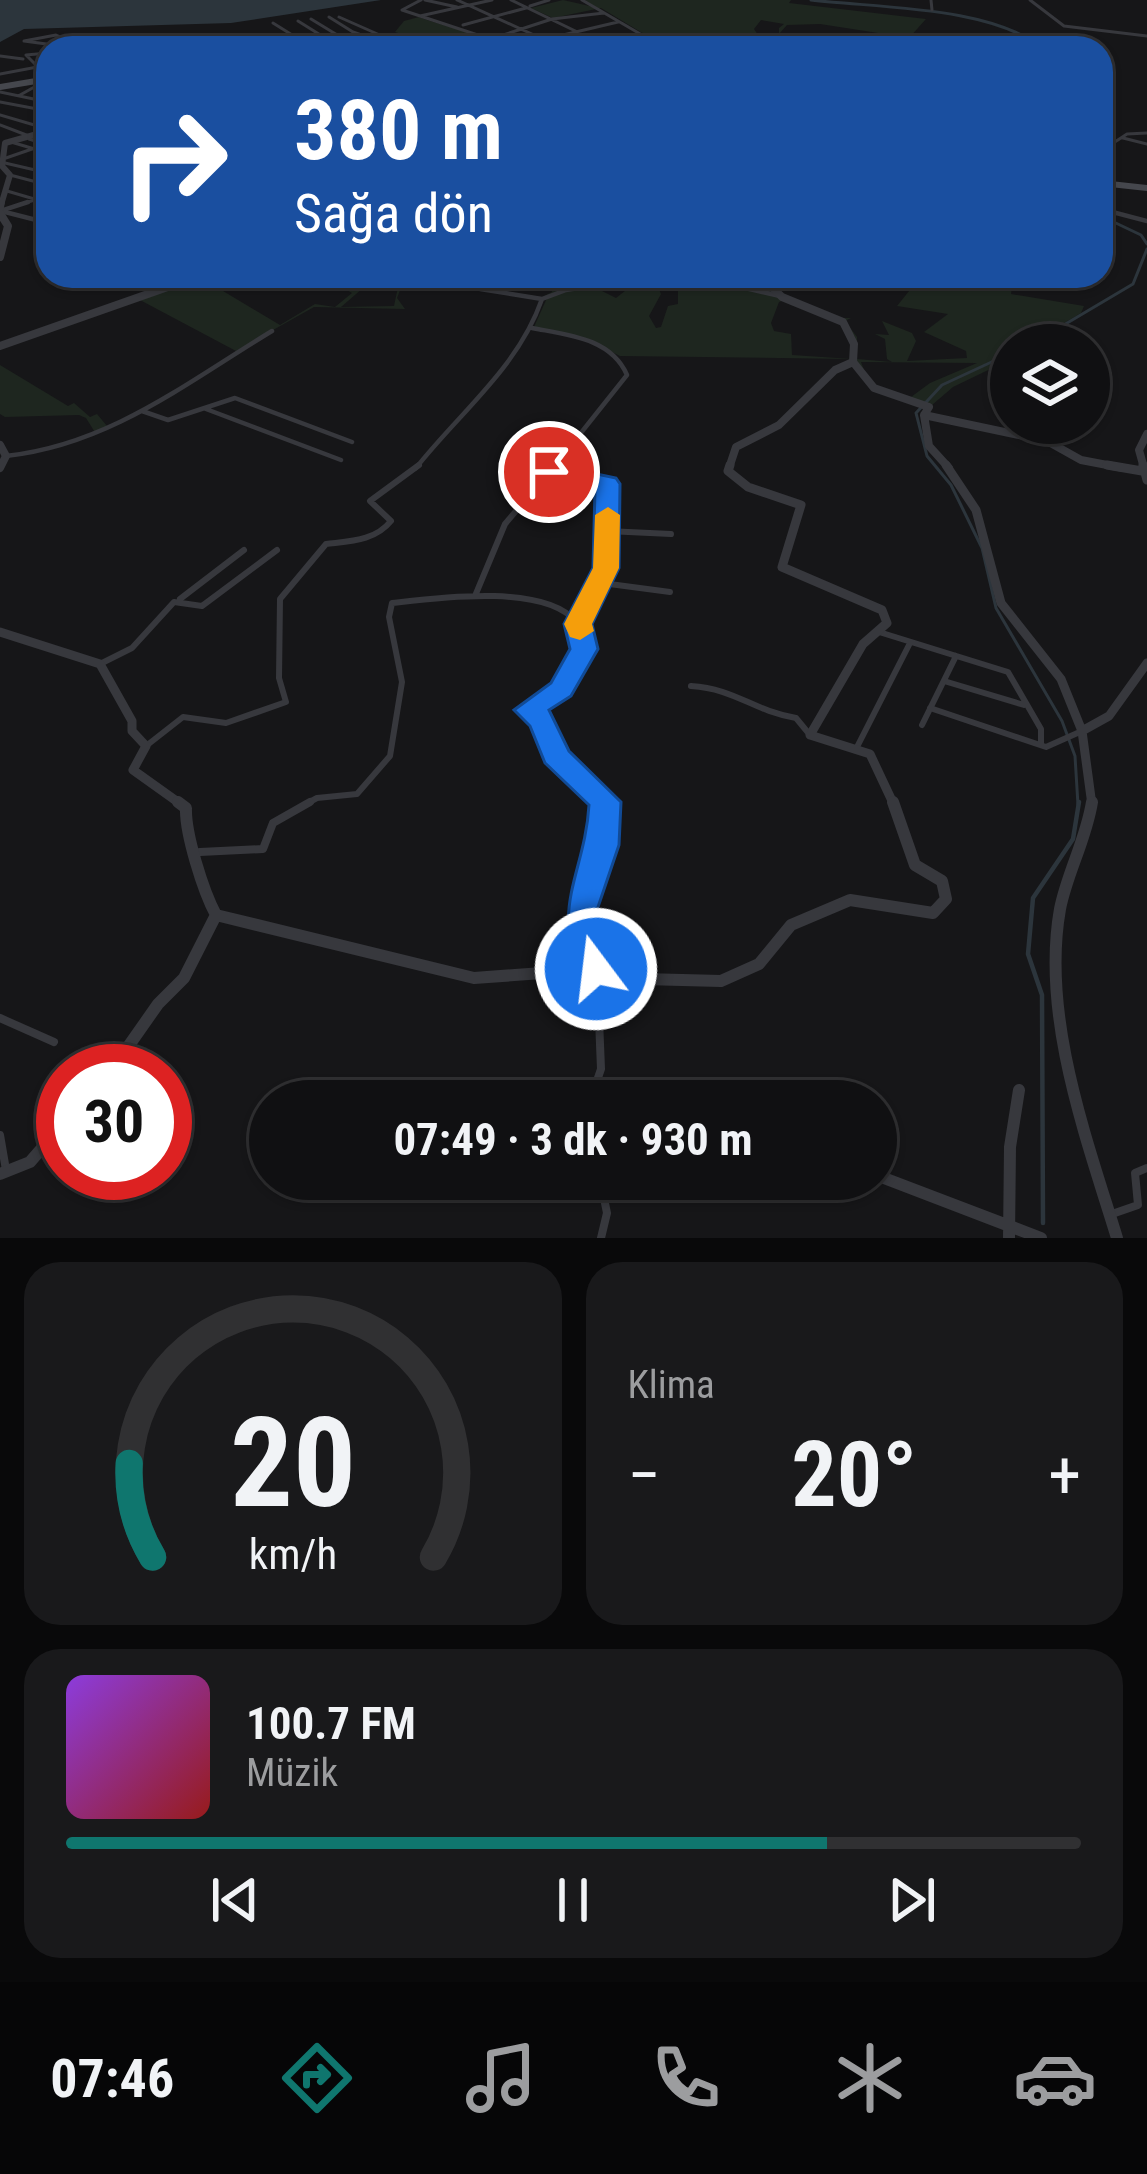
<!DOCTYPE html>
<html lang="tr">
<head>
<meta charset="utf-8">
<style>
  body { margin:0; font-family:"Roboto Condensed",sans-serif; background:#19191b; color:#f1f3f6; height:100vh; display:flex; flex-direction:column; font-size:45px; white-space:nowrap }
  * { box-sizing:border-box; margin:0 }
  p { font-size:39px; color:#9c9d9f }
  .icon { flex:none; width:66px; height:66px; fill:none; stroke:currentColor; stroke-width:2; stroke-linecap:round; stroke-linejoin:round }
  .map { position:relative; height:1238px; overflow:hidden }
  .panel { display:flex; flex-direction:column; gap:24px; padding:24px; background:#09090a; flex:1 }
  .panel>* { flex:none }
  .guide { position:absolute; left:36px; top:36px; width:1077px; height:252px; border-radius:36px; box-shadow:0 3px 9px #0004,0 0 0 3px #303032; background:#1a4fa0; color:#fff; overflow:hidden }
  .fabs { position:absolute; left:990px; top:324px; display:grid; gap:24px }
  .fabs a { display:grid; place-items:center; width:120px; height:120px; border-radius:50%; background:#101012; box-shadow:0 3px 9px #0004,0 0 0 3px #303032; font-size:60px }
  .speed { position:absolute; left:36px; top:1044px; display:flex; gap:24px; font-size:60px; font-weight:700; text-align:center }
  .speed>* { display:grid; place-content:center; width:156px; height:156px; border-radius:50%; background:#101012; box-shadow:0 3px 9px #0004,0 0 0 3px #303032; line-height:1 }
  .speed .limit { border:18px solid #d22; background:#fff; color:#111 }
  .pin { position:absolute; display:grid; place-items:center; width:102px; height:102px; color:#fff; margin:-51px; border:6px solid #fff; border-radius:50%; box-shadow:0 3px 12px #0007 }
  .me { position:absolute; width:132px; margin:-66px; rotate:345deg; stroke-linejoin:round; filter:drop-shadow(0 0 9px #0008) }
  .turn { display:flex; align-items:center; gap:42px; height:252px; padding:0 60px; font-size:54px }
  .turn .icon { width:156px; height:156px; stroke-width:2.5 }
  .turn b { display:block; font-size:84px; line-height:102px }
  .big { font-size:90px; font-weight:700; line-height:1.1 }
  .panel .widget { flex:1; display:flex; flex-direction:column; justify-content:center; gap:18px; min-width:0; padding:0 42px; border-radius:36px; background:#19191b }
  .panel .dial { align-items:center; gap:0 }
  .dial svg { height:312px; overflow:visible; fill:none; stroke:#303032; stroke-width:7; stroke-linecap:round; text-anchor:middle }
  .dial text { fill:#f1f3f6; stroke:none }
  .song { display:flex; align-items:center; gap:36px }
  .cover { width:144px; height:144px; border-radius:18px; background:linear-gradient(135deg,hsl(270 70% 55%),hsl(0 70% 35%)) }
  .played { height:12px; border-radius:6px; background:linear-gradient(90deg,#0f766e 75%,#303032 75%) }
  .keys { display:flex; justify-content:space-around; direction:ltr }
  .heat { display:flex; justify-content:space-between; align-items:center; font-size:66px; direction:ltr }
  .panel .tiles { flex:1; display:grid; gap:24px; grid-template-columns:1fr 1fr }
  .widget:last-child { grid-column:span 2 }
  .trip { position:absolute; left:249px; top:1080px; width:648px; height:120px; border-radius:60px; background:#101012; box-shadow:0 3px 9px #0004,0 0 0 3px #303032; font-weight:700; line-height:120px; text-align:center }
  .menu { display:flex; height:192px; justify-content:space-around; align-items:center; background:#060607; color:#9c9d9f }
  .menu .icon { width:84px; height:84px }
  .menu .current { color:#0f766e }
  .menu b { font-size:54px; color:#f1f3f6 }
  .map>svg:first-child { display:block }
  .green { fill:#1e261f }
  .water { fill:#2c353c }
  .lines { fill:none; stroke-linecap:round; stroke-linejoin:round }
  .stream-far1 { stroke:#2c353c; stroke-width:3 }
  .stream { stroke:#2c353c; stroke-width:4.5 }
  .minor-far3 { stroke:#37383d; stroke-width:3 }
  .minor-far2 { stroke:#37383d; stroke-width:4.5 }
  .minor-far1 { stroke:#37383d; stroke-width:6 }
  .minor { stroke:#37383d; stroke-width:8 }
  .tertiary-far3 { stroke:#37383d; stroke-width:6 }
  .tertiary-far2 { stroke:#37383d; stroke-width:8 }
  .tertiary-far1 { stroke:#37383d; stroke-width:9 }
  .tertiary { stroke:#37383d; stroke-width:12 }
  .secondary { stroke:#45474d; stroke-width:6 }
  .route { fill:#1a73e8; stroke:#114b97; stroke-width:3 }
  .slow { fill:#f59e0b }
</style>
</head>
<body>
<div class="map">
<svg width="1147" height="1238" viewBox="0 0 1147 1238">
  <rect width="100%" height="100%" fill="#161618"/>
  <path class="green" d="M563,0L594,7L585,0H791L789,3L926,19L909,38L980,47L1005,36C985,58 939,44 906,38L892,48L904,37L820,24L787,25L779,34L794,48L779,36V28L784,24L761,20L754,29L760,38L746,48H581C601,37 627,45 644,34L601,8L553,18L531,8Z
    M419,17C438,25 500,38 508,48L417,47L409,44L417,39L395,32L404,21Z
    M203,276H209L203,279L280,325L315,304L335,307L352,293L332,281L355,291L377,276L341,307L394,306L398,287L415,288H401L397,298L405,309L314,307L236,351L140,300Z
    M534,276H550L553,291L590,285L616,298L630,287L620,284V276L654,277L661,294L649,316L656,328L661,327L668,306L678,304V291H666L665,280L676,279L658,276L726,283L723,276L733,284L765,291L767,287L753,276H759L787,299L779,302L771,323L774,331L791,334L792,355L852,359L620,356L594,343L534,327L547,298H541L481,287L487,278L485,287L500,286L505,292L542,297L552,292L549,278Z
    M921,276H1018L1035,280L1032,276H1097L1101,281L1082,288L1063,277L1048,284H1006L1012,288L1011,294L1084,306L1081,313L1036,340L1062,328L1060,336L1041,345H1011V359L953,387L932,405L875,386L911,397L930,383L977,363L861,362L864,370L854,361L855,337L838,318H851L845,321L857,337V359L892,362L887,359L885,339L875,334L889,335L882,321L912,333L916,341L907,361L967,358L966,351L924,332L948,314L897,306Z
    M0,365L68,406L74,403L90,417L97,414L107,426L121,423L96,434L86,418L79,415L5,417L0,414Z"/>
  <path class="water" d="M0,0H381L231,23L24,29L0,42Z"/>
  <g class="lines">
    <path class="stream-far1" d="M811,0C877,8 991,6 1042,48
      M1101,110L1111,124L1101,136
      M1101,216L1141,235L1147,244
      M1030,345L1133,284L1147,249
      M1011,353L942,385L916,413L927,456L951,485L982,548L996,608L1062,721L1075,756L1078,805"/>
    <path class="stream" d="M1043,1223L1042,995L1028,954L1033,898L1073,839L1079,802"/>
    <path class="minor-far3" d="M421,0L402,10L517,48
      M425,0L457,7
      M457,0L545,40
      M511,0L594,40
      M931,0L932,10
      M1030,0L1064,26L1147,36
      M530,6L549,0
      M420,16L492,0
      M329,17L353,32L398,48
      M339,17L382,36
      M311,19L352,44
      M298,21L338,46
      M273,23L313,48
      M463,25L526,8
      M497,37L552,19L604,13
      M76,48L24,41L56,35L85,48
      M411,48L418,46
      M541,48L546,39L618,22
      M580,48L642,35L582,0
      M0,56L23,59
      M35,64L26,55L48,53
      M0,74L48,65
      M0,92L48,102
      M20,95L38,85
      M0,102L48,111
      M0,115L48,129
      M0,125L29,136
      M1123,138L1147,144
      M29,139L48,145
      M11,142L48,153
      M1101,151L1127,134L1147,133
      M6,158L32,149
      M5,163L48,173
      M10,175L48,185
      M7,191L48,203
      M18,205L48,196"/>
    <path class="minor-far2" d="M1101,209L1147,221
      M0,211L28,202
      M5,212L48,223
      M485,276L480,289L542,299
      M693,276L780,296
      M532,328C568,335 611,338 627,375L553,468
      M206,409L341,460
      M142,411L168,420L235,398L352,442
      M6,456C109,445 186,383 272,331
      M416,468C460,412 518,368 542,299L566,290L655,276"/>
    <path class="minor-far1" d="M547,476L608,484L606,568L578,624
      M607,531L671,534
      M602,583L670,592
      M475,596L505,524L555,465
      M180,599L244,550
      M879,632L1008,672L1041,729V744
      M100,664L132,648L174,602L202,606L277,550
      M944,681L1024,705
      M691,686C736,689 751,710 796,718L810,735
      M930,708L1046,747L1082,731
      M922,725L956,656
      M146,746L183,717L226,723L286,702L279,678L280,599L326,544C350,541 375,541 391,521L370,501L419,465
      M856,749L910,643
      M304,805L317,798L357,794L390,756L402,682L389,617L392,603C436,598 545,583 576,622C582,629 582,641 584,649L561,689L529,710L543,721L556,756L605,805"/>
    <path class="minor" d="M200,852L263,849L273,823L310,802
      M0,1018L54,1042
      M590,1101L601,1069L597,969L581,911L603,845L605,802
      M0,1135L6,1170
      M600,1179L607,1213L601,1238
      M1112,1214L1138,1205L1135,1173L1147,1168"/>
    <path class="tertiary-far3" d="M1,205L10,175L2,166L5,143L48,131"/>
    <path class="tertiary-far2" d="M0,207L1,202
      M0,213L8,226L0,257
      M761,276L782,297L843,322L854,344L853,362L874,388L929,407L924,415L929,446L949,468
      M0,346L199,276
      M924,415L1047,441L1081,460L1123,468
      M0,445L6,456L0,468
      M729,468L736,447L779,425L835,370L853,362
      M1144,468L1139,450L1147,434"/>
    <path class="tertiary-far1" d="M730,465L728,471L748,487L801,505L782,567L882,610L887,623L863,644L810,735L870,754L894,805
      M946,465L976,510L1001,603L1061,679L1082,731L1092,805
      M1107,465L1142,471
      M1143,465L1147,480
      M0,632L100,664L132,721V731L146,746L133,770L182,805
      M1082,731L1109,716L1147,663"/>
    <path class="tertiary" d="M178,802L186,808C185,833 203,891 216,915L474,978L597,969L643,979L721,981L759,964L791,925L850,900L933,913L946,899L942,881L915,865L893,802
      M1092,802C1086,840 1067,873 1060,909C1041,1016 1086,1137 1117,1238
      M111,1071L158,1004L184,978L216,915
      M0,1174L30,1162L63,1124
      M876,1175L1041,1238
      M1009,1238L1010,1147L1019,1090"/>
    <path class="secondary" d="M128,48L185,42L207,48
      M0,87L48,79
      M1101,183L1147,188"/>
  </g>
  <path class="route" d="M549,464L616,478L620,484L619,568L592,624L598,649L571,696L549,710L569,751L621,802L619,845L597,910L614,969L609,978L596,982L584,978C548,910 585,874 589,805L545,763L530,726L514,710L551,683L570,649L564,624L593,568L595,489L539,481L537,472Z"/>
  <path class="slow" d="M608,507L620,515L619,568L592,624L594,631L580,640L570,637L564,624L593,568L595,515Z"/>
</svg>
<div class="fabs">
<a><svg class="icon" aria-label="layers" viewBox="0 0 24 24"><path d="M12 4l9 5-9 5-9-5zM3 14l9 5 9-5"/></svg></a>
</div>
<div class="speed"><div class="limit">30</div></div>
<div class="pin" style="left:549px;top:472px;background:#d93025"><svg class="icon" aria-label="arrive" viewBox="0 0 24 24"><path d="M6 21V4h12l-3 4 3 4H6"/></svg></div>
<svg class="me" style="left:596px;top:969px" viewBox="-20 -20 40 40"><circle r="17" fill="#1a73e8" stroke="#fff" stroke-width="3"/><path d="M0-11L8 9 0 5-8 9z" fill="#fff"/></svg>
<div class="trip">07:49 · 3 dk · 930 m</div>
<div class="guide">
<div class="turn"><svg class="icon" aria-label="right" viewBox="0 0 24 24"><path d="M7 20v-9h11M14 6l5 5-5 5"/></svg><div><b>380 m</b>Sağa dön</div></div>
</div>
</div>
<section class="panel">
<div class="tiles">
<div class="widget dial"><svg viewBox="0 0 100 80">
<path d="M14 69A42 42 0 1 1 86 69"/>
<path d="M14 69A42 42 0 0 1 8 45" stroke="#0f766e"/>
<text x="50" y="56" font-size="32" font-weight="700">20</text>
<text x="50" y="72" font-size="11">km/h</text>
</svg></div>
<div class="widget"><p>Klima</p>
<div class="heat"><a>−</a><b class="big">20°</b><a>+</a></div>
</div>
<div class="widget">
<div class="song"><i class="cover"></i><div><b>100.7 FM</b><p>Müzik</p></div></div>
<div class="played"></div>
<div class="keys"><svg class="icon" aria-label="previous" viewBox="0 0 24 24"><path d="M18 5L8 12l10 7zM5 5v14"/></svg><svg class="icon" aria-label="pause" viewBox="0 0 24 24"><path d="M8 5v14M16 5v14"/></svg><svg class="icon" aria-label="next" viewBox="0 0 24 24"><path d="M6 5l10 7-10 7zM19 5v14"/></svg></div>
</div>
</div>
</section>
<nav class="menu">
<b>07:46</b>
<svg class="icon current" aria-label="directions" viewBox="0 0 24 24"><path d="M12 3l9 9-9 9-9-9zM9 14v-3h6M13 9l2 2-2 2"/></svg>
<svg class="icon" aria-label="music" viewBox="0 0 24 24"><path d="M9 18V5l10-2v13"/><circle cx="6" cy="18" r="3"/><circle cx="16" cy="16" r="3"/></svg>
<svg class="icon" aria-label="phone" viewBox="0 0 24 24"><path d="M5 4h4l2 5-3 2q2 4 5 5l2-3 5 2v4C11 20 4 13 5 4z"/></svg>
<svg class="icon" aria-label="climate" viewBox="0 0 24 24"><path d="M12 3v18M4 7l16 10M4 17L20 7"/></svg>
<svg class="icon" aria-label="car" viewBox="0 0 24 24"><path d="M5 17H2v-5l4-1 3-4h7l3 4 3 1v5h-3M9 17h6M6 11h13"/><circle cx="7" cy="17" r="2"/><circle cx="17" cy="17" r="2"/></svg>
</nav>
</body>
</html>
